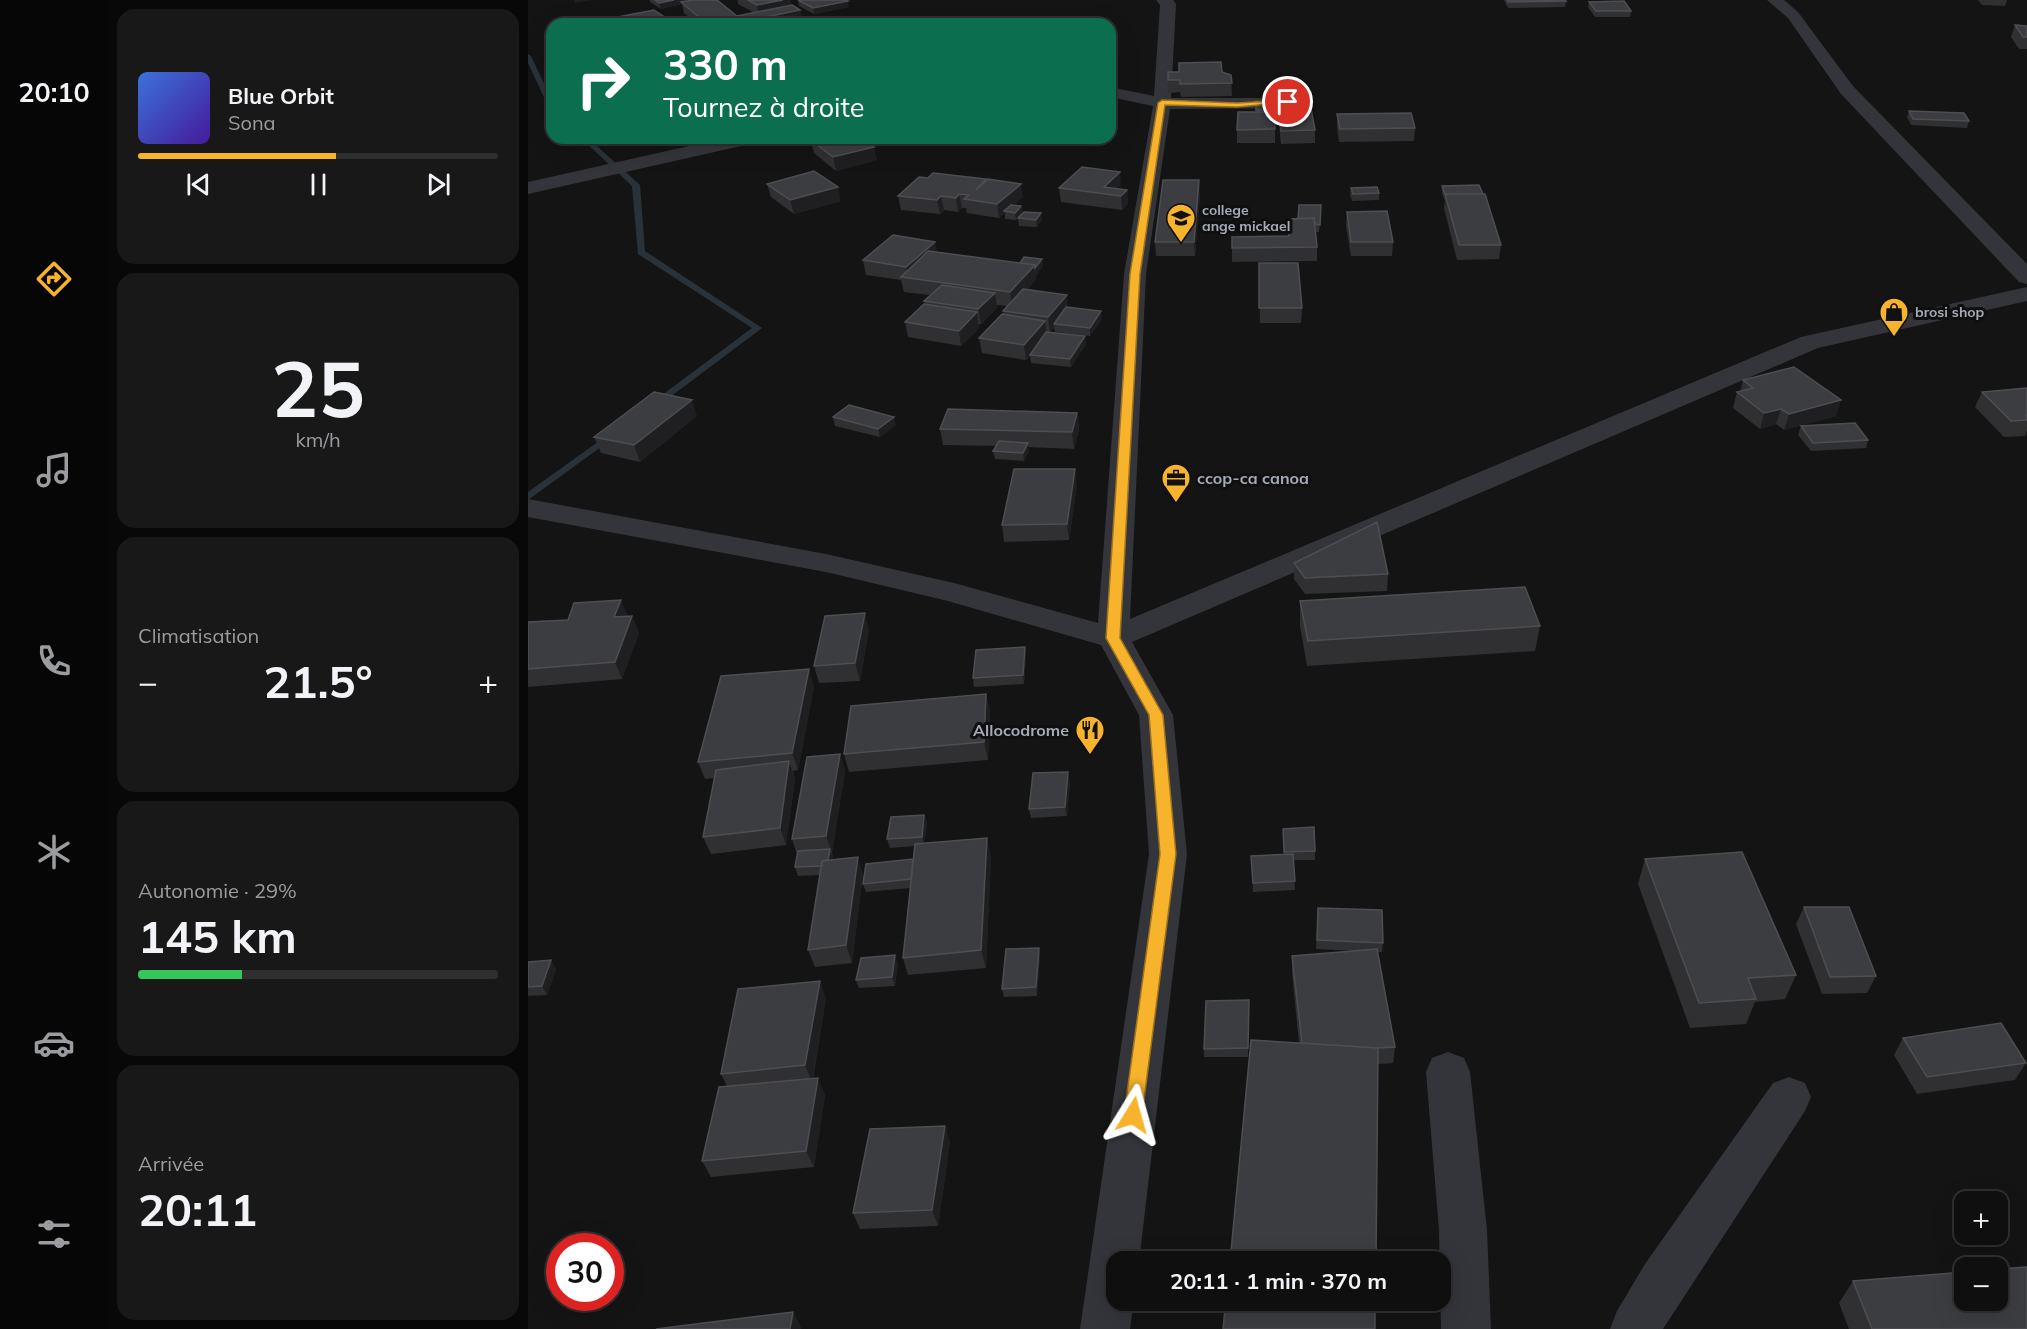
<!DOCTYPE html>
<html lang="fr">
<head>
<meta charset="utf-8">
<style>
  body { margin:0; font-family:Mulish,sans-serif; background:#181819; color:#f1f3f6; height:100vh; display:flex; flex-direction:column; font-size:22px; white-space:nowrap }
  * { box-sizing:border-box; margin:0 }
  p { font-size:20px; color:#9b9c9f }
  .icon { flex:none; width:33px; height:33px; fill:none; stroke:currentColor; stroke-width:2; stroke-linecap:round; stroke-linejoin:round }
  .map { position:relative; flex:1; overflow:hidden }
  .panel { display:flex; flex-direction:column; gap:9px; padding:9px; background:#080809; width:420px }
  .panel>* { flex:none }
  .hud { position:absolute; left:18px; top:18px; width:570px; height:126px; border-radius:18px; box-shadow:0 6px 24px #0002,0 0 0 2px #2f2f30; background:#0b6e4f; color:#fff; overflow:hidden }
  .fabs { position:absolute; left:1426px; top:1191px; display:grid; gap:12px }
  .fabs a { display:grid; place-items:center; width:54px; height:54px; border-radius:12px; background:#0f0f10; box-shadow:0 6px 24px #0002,0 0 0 2px #2f2f30; font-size:30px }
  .speed { position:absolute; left:18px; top:1233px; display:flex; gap:12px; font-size:30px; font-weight:700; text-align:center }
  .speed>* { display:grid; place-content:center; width:78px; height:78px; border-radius:50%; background:#0f0f10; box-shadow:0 6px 24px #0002,0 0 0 2px #2f2f30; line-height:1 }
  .speed .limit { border:9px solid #d22; background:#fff; color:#111 }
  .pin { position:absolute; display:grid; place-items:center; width:51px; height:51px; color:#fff; margin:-26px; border:3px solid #fff; border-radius:50%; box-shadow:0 2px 6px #0007 }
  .me { position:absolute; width:66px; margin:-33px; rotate:8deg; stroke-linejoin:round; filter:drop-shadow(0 0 4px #0008) }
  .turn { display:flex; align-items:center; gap:21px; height:126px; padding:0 18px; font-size:27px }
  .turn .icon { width:78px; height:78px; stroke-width:2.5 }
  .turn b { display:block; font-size:42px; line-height:51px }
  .big { font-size:45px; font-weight:700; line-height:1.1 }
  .panel .widget { flex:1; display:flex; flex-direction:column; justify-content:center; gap:9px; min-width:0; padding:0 21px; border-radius:18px; background:#181819 }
  .panel .dial { align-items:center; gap:0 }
  .dial b { font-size:78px; line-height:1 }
  .song { display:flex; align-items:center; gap:18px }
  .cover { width:72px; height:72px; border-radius:9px; background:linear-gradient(135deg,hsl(220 70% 55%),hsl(260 70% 35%)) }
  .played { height:6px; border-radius:3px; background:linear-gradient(90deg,#f6b32b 55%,#2f2f30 55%) }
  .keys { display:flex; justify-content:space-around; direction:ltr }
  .heat { display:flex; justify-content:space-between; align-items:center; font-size:33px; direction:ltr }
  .charge { height:9px; border-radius:4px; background:linear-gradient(90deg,#34c759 29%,#2f2f30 0) }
  .trip { position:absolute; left:578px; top:1251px; width:345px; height:60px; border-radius:18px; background:#0f0f10; box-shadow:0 6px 24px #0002,0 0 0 2px #2f2f30; font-weight:700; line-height:60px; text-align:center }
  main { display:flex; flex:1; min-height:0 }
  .dock { display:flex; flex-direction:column; width:108px; justify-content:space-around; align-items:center; background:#060606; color:#9b9c9f }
  .dock .icon { width:42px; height:42px }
  .dock .active { color:#f6b32b }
  .dock b { font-size:27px; color:#f1f3f6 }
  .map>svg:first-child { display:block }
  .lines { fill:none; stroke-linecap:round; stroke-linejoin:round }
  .stream { fill:#2a3239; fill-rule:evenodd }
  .minor { fill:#34353a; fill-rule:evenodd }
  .wall { fill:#303033 }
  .shaded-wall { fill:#1f1f21 }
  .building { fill:#3c3d41; stroke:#4d4e53; stroke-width:1.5 }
  .route { fill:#f6b32b; stroke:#a0741c; stroke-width:1.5 }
  .labels { text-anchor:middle; stroke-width:6; stroke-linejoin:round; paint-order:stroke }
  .far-poi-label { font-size:14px; font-weight:bold; fill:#a5aab6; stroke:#0f0f10; text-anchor:start }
  .poi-label { font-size:16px; font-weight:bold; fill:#a5aab6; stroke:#0f0f10; text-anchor:start }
</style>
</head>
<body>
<main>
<nav class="dock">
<b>20:10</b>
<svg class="icon active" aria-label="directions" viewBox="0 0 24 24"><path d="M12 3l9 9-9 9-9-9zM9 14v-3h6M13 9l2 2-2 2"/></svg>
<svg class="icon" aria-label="music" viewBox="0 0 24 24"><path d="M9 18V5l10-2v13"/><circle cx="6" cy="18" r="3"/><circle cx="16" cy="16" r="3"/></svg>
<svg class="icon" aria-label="phone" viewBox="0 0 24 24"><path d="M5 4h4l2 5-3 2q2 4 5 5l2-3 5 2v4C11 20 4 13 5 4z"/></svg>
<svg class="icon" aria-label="climate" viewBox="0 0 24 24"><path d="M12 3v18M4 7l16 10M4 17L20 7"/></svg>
<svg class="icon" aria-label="car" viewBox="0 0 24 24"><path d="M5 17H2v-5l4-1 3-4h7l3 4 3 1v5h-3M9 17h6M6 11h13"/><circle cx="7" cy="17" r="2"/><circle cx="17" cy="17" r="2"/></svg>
<svg class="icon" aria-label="filters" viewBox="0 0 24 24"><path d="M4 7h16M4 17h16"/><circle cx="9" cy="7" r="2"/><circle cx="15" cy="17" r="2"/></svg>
</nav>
<section class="panel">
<div class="widget">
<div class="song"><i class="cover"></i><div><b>Blue Orbit</b><p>Sona</p></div></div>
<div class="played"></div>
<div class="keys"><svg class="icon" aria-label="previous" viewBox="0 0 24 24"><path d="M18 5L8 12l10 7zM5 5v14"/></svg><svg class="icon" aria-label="pause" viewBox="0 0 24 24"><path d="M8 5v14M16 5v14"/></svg><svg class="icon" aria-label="next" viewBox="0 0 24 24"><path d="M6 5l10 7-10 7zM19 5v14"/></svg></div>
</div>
<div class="widget dial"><b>25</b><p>km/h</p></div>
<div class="widget"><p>Climatisation</p>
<div class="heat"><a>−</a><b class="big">21.5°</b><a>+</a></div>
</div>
<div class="widget"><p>Autonomie · 29%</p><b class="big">145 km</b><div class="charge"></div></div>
<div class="widget"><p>Arrivée</p><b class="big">20:11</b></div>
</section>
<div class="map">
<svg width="1499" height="1329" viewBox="0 0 1499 1329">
  <rect width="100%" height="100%" fill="#141415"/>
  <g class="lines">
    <path class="stream" d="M0,54L3,56L24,101V110L21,108L0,63Z
      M53,138H60L112,185L117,251L234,328L130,406L127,407L122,404L224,328L110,254L104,186Z
      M81,434L86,437L84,439L0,500V492Z"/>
    <path class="minor" d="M628,0H645L648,4L643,98H773L782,103L773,108L642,109L618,274L602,619L1273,337L1499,287V301L1290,348L604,642L645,715L659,854L611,1262H588V1300H606L602,1329H552L621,854L611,715L573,645L420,601L298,572L0,517V499L298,554L426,583L570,623L596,274L625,106L582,97V87L626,96L632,5Z
      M1239,0H1256L1270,12L1325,86L1499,264V284L1491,282L1313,94L1260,18Z
      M197,138H231L222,144L0,194V182Z
      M920,1052L936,1058L942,1072L959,1230L963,1329H913L911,1230L898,1072L904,1058Z
      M1261,1077L1277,1083L1283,1097L1277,1111L1135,1329H1082L1089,1311L1117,1264L1245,1083Z"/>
  </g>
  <path class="wall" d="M122,0H189L209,16L225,12L210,4V0H262L263,5L274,16L233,24H169L156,13L154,4L133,9L122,2Z
    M270,0L321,7L286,14L271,6Z
    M976,0H1037L1038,1L1037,7L980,8Z
    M1450,0H1479L1477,6L1454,5Z
    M1061,2L1103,11L1102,17H1067L1060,7Z
    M90,17L147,24H92Z
    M1487,25L1499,26V49H1491L1483,37Z
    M640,72H694L703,75L704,96L653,97L652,92L640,93Z
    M781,100L787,130V143L753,144L750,116H747V143H709V130L728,112V101Z
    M1381,111L1441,121L1439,128L1383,125L1379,117Z
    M809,114L887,128L886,141L811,142L809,127Z
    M283,140L334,141L349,160L308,171L286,153Z
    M458,181L495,197L485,205L493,206L494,213L488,220L477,219V213L471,218L439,213L438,208H434L430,212L416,210L412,214L373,210L370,196Z
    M239,184L313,201L266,214L243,197Z
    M593,185L589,189L599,190L600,204L594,210L533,202L531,188Z
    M914,186L973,245L971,259L929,260L916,208L917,201L914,193Z
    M823,188L851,193V200L824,201L822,195Z
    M672,194L667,256H628L627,242Z
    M793,205L791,232H787L789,247V261L704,262V237L760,236V219H770Z
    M819,212L865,242L864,256H823L818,226Z
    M490,218L514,220L509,227L491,226Z
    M409,252L492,263L514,259L515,266L508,276V279L499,290L540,307L574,319L562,336L527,332L526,327L522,332L558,344L543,367L503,363L502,356L498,360L454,353L451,338L476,315L475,311L479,306L469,305V308L453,324H451V328L433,346L380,337L377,322L397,304L396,301L402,295L376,292L373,280L338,275L335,260Z
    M731,263L774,308L773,323H732Z
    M1215,380L1313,400L1308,416L1256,430L1248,424L1232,429L1205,408L1209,392H1212Z
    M1499,388V430L1497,436L1476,437L1447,407L1454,392Z
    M549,413L551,429L546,449L500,447L501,451L496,461L467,459L465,451L468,446L415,445L412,429Z
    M169,416L112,462L73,453L66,437Z
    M305,417L368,425L352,437L307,426Z
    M1273,426L1340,440L1338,448L1283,451L1270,435Z
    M549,485L541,540L476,542L474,525Z
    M766,563L860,574L859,591L777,594L766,579Z
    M772,601L1012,626L1007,651L779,666L772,626Z
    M104,616L111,633L94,679L0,687V622Z
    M341,630L332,681L291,683L286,666Z
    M497,647L498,656L496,684L446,687L445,678Z
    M286,686L270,770L265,771L267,779L258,845L183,854L175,837L186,778L177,779L170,762Z
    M458,694L462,712L460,760L321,772L316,754Z
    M312,754L317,771L304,853L305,859L335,874L324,963L287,967L280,950L292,875L270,876L267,867L269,855L264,839Z
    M542,781L539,816L503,818L501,809Z
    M396,815L399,823L396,844L463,856L458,968L380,975L375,958L382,888L338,892L335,884L385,859L386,846L362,848L359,839Z
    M755,829L787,851V860H765L767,890L725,892L723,856L756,854Z
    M1117,859L1268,975L1257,999L1227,1002L1218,1024L1162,1028L1110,884Z
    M1276,907L1348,976L1339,993L1294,994L1268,924Z
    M790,908L855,943L854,952H850L867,1047L865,1063L850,1064L771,1043L764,973V956L830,951L788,949Z
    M512,957L509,996L476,997L474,989Z
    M23,960L28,969L19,995L0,996V962Z
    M370,964L367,986L331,988L328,980Z
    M298,998L285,1079L297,1095L286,1167L183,1177L174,1161L199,1086L193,1074Z
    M721,1000L720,1057H676V1049Z
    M1375,1038L1498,1063L1487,1080L1389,1094L1366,1055Z
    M417,1126L422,1142L410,1226L332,1229L325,1213Z
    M1325,1281L1499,1329H1321L1311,1303Z"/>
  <path class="shaded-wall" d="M46,0H63L47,3Z
    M146,0H176L153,2L154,4L133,9L131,3Z
    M255,0H262L264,10L231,17L229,5Z
    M320,1L321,7L286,14L285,8Z
    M272,10L274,16L233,24H215V22Z
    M210,17L212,24H179L178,23Z
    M319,138H348L329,143Z
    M346,147L349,160L308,171L305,157Z
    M592,172L593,185L583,195L576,187Z
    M671,180L672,194L667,256L666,242Z
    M493,184L495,197L478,212L476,211L477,213L471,218L469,204Z
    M310,187L313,201L266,214L262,200Z
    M599,190L600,204L594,210L593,196Z
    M431,194L434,208L430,212L428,198Z
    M413,196L416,210L412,214L409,200Z
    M493,206L494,213L488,220L487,213Z
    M513,213L514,220L509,227L508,220Z
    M407,242L410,256L380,278L378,267Z
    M514,259L515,266L508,276L507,268Z
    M507,265L508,279L484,307L482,292Z
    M467,293L469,308L453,324L450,309Z
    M539,295L540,310L526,324V327L522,332L520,317Z
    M573,311L574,319L562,336V328Z
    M449,312L451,328L433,346L431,331Z
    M517,321L519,336L498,360L496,345Z
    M557,336L558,344L543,367L542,359Z
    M164,400L169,416L112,462L106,445Z
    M1313,400L1308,416L1256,430L1261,414Z
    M1253,409L1248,424L1232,429L1236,413Z
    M549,413L551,429L546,449L544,432Z
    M366,417L368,425L352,437L350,429Z
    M500,443L501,451L496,461L495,453Z
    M547,469L549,485L541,540L539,524Z
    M93,600L100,616L86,617Z
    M337,613L341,630L332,681L327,663Z
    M104,616L111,633L94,679L87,662Z
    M497,647L498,656L496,684L495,675Z
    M281,669L286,686L270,770L264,753Z
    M458,694L462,712L460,760L456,742Z
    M312,754L317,771L304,853L298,836Z
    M261,761L267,779L258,845L252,828Z
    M540,772L542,781L539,816L537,807Z
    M396,815L399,823L396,846L394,837Z
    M459,838L463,856L458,968L453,950Z
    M302,849L305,858L302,874L299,865Z
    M330,857L335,874L324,963L318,945Z
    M511,948L512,957L509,996L508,987Z
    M367,955L370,964L367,986L364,977Z
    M23,960L28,969L19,995L14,986Z
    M292,981L298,998L284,1082L277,1065Z
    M290,1078L297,1095L286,1167L278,1151Z
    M417,1126L422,1142L410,1226L404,1210Z
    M265,1312L273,1327V1329H262Z"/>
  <path class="building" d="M127,0H146L131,3Z
    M165,0H189L210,17L178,23L153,2Z
    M220,0H255L229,5Z
    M270,0H318L320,1L285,8Z
    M979,0H1037L1038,1L980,2Z
    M1096,1L1103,11H1068L1061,2Z
    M264,5L272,10L215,22L211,19L209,16Z
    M126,10L147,24H100L90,17Z
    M312,17L324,24H287L285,22Z
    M1487,25L1499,26V37H1495Z
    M693,62L694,72L703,75L704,83L652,84V80H640V72H651V63Z
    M781,100V103L750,104V110H728V101Z
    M782,103L787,130L753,131L750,104Z
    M1381,111L1436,113L1441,121L1385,119Z
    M710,112H747V129L709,130Z
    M883,113L887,128L812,129L809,114Z
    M291,138H328L346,147L305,157L283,140Z
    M554,167L592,172L576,187L599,190L593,196L531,188Z
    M286,171L310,187L262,200L239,184Z
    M405,173L458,179L448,190L460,179L493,184L469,204L436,199L441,195L431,194L428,198L413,196L409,200L370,196L391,177L400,178Z
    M635,180H671L666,242H627Z
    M951,185L955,194H917L914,186Z
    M849,187L851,193L825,194L823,188Z
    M917,194H957L973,245H931Z
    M483,205L493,206L487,213L476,211Z
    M771,205H793L792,225L787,224L786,218L770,219Z
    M859,211L865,242H823L819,212Z
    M496,212L513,213L508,220L490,218Z
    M786,218L789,247L704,248V237L761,236L760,219Z
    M365,235L407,242L378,267L335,260Z
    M400,251L507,265L482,292L373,277Z
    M496,257L514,259L507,268V265L492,263Z
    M731,263H770L774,308H731Z
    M414,285L467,293L450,309L396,301Z
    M495,289L539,295L520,317L475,311Z
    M396,304L449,312L431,331L377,322Z
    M538,307L573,311L562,328L526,324Z
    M474,314L517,321L496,345L451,338Z
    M518,332L557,336L542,359L502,355Z
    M1266,367L1313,400L1261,414L1253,409L1236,413L1209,392L1225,388L1215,380Z
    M1499,388V415H1498L1499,420L1483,421L1454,392Z
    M126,392L164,400L106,445L66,437Z
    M321,405L366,417L350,429L305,417Z
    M420,409L549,413L544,432L412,429Z
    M1327,423L1340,440L1285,443L1273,426Z
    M471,441L500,443L495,453L465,451Z
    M486,469H547L539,524L474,525Z
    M849,522L860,574L777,578L766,563Z
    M997,587L1012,626L780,641L772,601Z
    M93,600L86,617L104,616L87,662L0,669V622L40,620L46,603Z
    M337,613L327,663L286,666L297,616Z
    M497,647L495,675L445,678L448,650Z
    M281,669L264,753L170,762L193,676Z
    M458,694L456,742L316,754L323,706Z
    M312,754L298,836L264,839L279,757Z
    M261,761L252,828L175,837L188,770Z
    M540,772L537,807L501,809L505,773Z
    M396,815L394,837L359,839L363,817Z
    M786,827L787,851L756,852L755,829Z
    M459,838L453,950L375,958L387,844Z
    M302,849L300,860L294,861V866L267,867L270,851Z
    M1214,852L1268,975L1220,978L1228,999L1171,1003L1117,859Z
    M765,854L767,881L725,883L723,856Z
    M330,857L318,945L280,950L294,861Z
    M385,859L383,879L335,884L338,864Z
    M1276,907H1321L1348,976L1302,977Z
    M790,908L854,910L855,943L789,940Z
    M511,948L508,987L474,989L478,949Z
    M849,949L867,1047L849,1048L774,1043L764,956Z
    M367,955L364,977L328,980L333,958Z
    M23,960L14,986L0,987V962Z
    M292,981L277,1065L193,1074L210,989Z
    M721,1000L720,1048L676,1049L678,1001Z
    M1473,1023L1498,1063L1399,1077L1375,1038Z
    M723,1040L850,1048L848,1262H702Z
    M290,1078L278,1151L174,1161L191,1087Z
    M417,1126L404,1210L325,1213L342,1129Z
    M1499,1267V1329H1344L1325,1281L1437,1272V1300H1470V1269Z
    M698,1300H847V1329H695Z
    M265,1312L262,1329H128Z"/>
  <path class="route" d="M634,100L709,103L760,100L764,102L709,107L637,105L612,274L592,638L635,715L648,854L614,1115L612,1121L605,1124L598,1121L596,1115L632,854L621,715L578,638L602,274L630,103Z"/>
  <defs>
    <g id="school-pin" transform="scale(1.5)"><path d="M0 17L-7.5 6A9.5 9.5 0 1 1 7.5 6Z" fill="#f6b32b" stroke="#0f0f10"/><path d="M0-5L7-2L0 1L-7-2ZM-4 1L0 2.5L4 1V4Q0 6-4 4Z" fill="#111"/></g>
    <g id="shop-pin" transform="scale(1.5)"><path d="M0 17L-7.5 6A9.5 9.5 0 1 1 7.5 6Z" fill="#f6b32b" stroke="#0f0f10"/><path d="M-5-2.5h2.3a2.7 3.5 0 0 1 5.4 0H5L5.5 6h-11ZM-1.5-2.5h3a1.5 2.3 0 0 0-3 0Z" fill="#111"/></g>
    <g id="office-pin" transform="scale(1.5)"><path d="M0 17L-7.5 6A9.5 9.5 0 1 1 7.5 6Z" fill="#f6b32b" stroke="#0f0f10"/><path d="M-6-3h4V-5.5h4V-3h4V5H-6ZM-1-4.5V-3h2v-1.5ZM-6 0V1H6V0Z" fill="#111"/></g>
    <g id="restaurant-pin" transform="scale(1.5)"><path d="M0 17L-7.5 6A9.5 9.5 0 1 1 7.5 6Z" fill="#f6b32b" stroke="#0f0f10"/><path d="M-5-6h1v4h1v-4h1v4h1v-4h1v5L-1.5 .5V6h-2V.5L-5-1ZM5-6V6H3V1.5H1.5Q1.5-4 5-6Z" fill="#111"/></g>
  </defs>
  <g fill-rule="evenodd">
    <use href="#school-pin" x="653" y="218"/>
    <use href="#shop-pin" x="1366" y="312"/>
    <use href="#office-pin" x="648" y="478"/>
    <use href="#restaurant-pin" x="562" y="730"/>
  </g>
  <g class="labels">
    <g class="far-poi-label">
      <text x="674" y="215">college<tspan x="674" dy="16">ange mickael</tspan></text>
      <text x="1387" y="317">brosi shop</text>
    </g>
    <g class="poi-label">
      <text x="669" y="484">ccop-ca canoa</text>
      <text x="541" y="736" text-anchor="end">Allocodrome</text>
    </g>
  </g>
</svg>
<div class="fabs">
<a>+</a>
<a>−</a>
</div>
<div class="speed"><div class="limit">30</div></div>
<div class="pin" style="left:760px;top:102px;background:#d93025"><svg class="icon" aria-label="arrive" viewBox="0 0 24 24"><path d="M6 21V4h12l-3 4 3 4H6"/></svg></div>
<svg class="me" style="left:605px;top:1115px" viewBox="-20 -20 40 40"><path d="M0-17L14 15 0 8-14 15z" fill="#f6b32b" stroke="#fff" stroke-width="4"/></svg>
<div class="trip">20:11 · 1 min · 370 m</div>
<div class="hud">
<div class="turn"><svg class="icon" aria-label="right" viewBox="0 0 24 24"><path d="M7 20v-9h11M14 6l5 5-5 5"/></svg><div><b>330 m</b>Tournez à droite</div></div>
</div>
</div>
</main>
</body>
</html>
